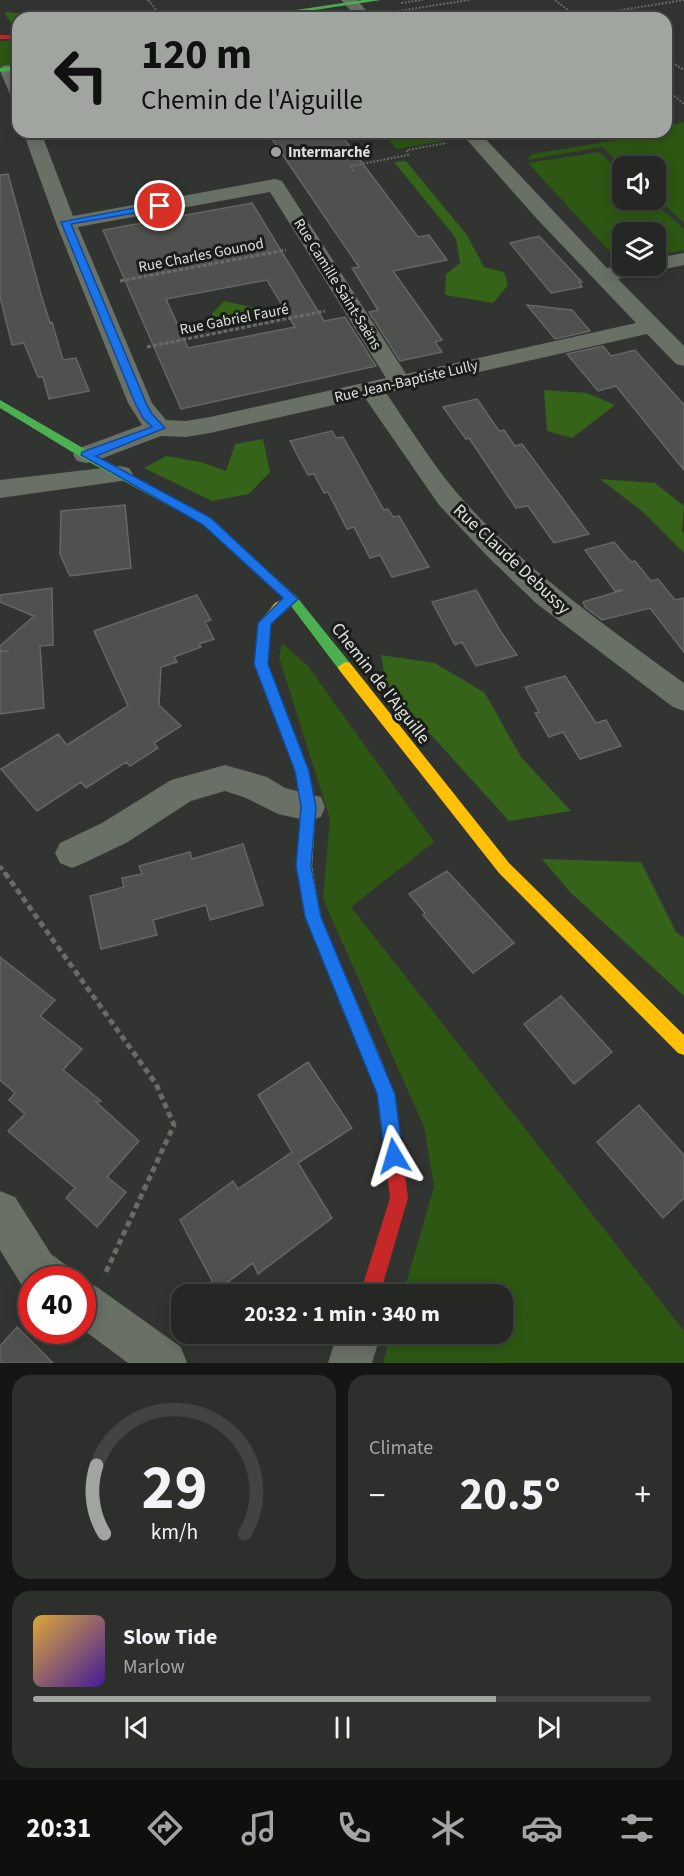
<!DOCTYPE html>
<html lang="en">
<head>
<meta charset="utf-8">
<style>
  body { margin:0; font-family:"Source Sans 3",sans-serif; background:#2d2f2c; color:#f1f3f6; height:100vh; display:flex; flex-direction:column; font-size:22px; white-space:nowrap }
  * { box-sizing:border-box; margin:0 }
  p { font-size:20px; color:#a3a5a6 }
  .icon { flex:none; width:33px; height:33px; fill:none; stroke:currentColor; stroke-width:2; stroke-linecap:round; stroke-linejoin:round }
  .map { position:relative; height:1363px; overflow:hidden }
  .side { display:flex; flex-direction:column; gap:12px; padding:12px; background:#141514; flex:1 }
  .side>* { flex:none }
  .banner { position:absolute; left:12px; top:12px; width:660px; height:126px; border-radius:18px; box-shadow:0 3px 15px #0003,0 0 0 2px #424441; background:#a1a5a0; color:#111; overflow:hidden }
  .tools { position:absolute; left:612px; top:156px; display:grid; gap:12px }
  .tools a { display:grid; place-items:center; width:54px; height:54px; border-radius:12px; background:#252724; box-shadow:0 3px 15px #0003,0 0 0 2px #424441; font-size:30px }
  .speed { position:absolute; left:18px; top:1266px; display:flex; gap:12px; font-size:30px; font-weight:700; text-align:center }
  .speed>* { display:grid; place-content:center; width:78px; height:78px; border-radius:50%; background:#252724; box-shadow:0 3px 15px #0003,0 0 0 2px #424441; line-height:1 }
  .speed .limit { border:9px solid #d22; background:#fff; color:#111 }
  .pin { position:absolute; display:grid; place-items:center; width:51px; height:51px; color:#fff; margin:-26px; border:3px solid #fff; border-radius:50%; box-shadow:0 2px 6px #0007 }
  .me { position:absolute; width:66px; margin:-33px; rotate:353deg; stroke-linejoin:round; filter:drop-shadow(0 0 4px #0008) }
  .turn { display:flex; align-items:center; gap:21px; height:126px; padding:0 30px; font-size:27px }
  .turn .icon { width:78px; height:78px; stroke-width:2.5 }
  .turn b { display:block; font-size:42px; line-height:51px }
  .big { font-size:45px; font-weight:700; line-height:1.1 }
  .side .tile { flex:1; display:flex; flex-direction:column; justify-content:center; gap:9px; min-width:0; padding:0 21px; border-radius:18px; background:#2d2f2c }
  .side .dial { align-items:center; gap:0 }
  .dial svg { height:156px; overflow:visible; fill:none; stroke:#424441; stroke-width:7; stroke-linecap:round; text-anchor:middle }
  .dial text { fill:#f1f3f6; stroke:none }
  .song { display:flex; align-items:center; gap:18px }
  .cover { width:72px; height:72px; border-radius:9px; background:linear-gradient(135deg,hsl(40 70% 55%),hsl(260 70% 35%)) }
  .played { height:6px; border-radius:3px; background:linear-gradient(90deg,#a1a5a0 75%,#424441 75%) }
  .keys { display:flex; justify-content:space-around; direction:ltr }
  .heat { display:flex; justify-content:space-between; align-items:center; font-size:33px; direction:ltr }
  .side .tiles { flex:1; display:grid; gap:12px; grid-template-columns:1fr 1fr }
  .tile:last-child { grid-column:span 2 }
  .trip { position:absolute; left:171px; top:1284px; width:342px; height:60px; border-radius:18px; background:#252724; box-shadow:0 3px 15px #0003,0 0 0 2px #424441; font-weight:700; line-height:60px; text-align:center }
  .menu { display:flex; height:96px; justify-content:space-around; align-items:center; background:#0f100e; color:#a3a5a6 }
  .menu .icon { width:42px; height:42px }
  .menu .current { color:#a1a5a0 }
  .menu b { font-size:27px; color:#f1f3f6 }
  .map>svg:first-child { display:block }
  .green { fill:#2d5713 }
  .forest { fill:#346319 }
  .building { fill:#4f514e; stroke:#646763; stroke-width:1.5; fill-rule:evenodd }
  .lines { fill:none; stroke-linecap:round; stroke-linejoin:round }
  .path-far3 { stroke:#676c64; stroke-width:2; stroke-dasharray:2 1.5; stroke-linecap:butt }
  .path-far2 { stroke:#676c64; stroke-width:3; stroke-dasharray:4 2; stroke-linecap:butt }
  .path-far1 { stroke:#676c64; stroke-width:4; stroke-dasharray:4.5 3; stroke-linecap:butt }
  .path { stroke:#676c64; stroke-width:5; stroke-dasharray:6 4; stroke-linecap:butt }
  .street { fill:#697066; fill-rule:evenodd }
  .fast { fill:#4caf50; fill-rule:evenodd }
  .slow { fill:#ffc107; fill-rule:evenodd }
  .jam { fill:#c62828; fill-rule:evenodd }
  .route { fill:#1a73e8; stroke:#114b97; stroke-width:1.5 }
  .poi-dot { fill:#a1a5a0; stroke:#1a1d19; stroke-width:2 }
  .labels { text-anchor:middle; stroke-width:6; stroke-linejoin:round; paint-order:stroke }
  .far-poi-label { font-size:15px; font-weight:bold; fill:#dee2dd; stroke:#1a1d19; text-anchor:start }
  .far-street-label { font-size:15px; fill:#dee2dd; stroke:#1a1d19 }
  .street-label { font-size:18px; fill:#dee2dd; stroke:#1a1d19 }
</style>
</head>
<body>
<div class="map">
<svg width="684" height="1363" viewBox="0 0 684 1363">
  <rect width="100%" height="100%" fill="#313430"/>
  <path class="green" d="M18,40V64L0,67V41Z
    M684,122V223L656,197V166H623L602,147L527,160L532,154L666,132L670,130L666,127Z
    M383,132H436L443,141L396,149Z
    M599,152L622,173V200H652L684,229V233L681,234H684V250L656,256V232H622L621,258L607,249L528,163Z
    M282,643L308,666L434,842L351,907L684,1331V1363H383L391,1334H502V1294H403L434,1187L424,1127L323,899L330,819L279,657Z"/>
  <path class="forest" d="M148,11L158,16L155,18H18V28L13,26L4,12L45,15L76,12L100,17Z
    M406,161L467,235L484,267L504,272L508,285L493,303L445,295L446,274L460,263L456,238L394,162Z
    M224,301L272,312L266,319L200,327Z
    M544,390L587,393L615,405L572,438L547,431Z
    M263,439L270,472L249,494L212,501L144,468L166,456L201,462L226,471L235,444Z
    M600,479L655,483L684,506L682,531L684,533V553L643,512Z
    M381,655L435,663L485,693L521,757L571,811L509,821L386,685Z
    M542,859L641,862L676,932L684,938V996L570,892Z"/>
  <path class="building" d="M267,132H339L418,237L429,235L447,260L393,271L442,340L435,342L442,352L400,361L369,312L378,310L352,268L359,267Z
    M8,174L42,298L50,323L52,322L63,360L76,358L89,391L49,399L43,377H38L24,343L12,345L0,297V175Z
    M252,203L324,321L345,317L376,366L181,409L103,230ZM267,280L295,327L188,348L166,299Z
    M539,236L582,282H579L582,287L551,293L510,243Z
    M527,305L572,310L590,331L555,339Z
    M603,346L611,356L635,350L684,405V470L616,386L598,391L567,354Z
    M477,399L499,431L504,430L515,446L522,444L589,534L554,543L528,506L516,508L469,438L466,439L443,407Z
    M332,431L336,438L343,437L384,510L388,509L393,517L399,516L429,567L392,577L380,555L370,558L354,527L347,529L328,492L324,493L314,474L308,475L290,441Z
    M125,505L131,568L70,576L60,554L61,511Z
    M614,542L631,562L635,561L651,581L658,579L675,600L684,598V652L650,608L602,620L585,607L583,602L623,590L615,591L585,550Z
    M52,588L53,645L40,646L44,708L0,714V652L9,651H0V646L34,616L0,602V595Z
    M476,590L501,632L517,655L476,666L462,642L455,645L432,602Z
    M197,595L211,620L205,622L214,639L199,644L201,647L174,657L177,662L161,667L159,705L181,726L154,743L158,748L130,766L126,762L86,788L81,782L37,811L1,769L58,734L67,745L128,706L94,631Z
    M565,676L596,723L606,720L621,746L580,759L563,732L549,737L535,713L539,712L525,687Z
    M243,844L263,905L210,920L206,905L153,920L157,935L101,949L90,896L124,887L122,878L142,874L139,866L190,852L192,859Z
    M447,871L514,943L473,973L423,915L425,913L409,894Z
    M0,957L55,1000L40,1016L82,1049L63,1070L101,1101L96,1102L139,1141L107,1177L126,1192L97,1227L66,1198L75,1188L8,1131L25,1114L9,1100L15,1093L0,1080Z
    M561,996L612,1052L574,1084L524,1024Z
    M308,1062L352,1128L298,1163L332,1218L258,1274L253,1263L217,1290L180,1220L233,1181L238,1189L292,1152L258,1095Z
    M639,1105L684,1155V1198L663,1218L597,1142Z
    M17,1327L53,1363H0V1346Z"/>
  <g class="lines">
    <path class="path-far3" d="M148,0L163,18
      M555,0L578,18
      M401,3L423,0
      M398,11L469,0
      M625,18L615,11L684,0
      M666,54L673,63L684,70
      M666,89L684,104
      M353,171L351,166L408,155L407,150L447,143"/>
    <path class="path-far2" d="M120,281L286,250
      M147,347L325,311"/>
    <path class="path-far1" d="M0,866L6,875"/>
    <path class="path" d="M5,873L156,1084L174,1125L105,1274"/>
    <path class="street" d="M341,0H357L373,18H357Z
      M8,65L14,66L18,74V100L12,99L0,71L2,66Z
      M23,132H41L73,216L275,179L282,181L406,374L636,323L537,219L460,132H479L607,268L622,265L656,266V258L684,253V265L618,279L684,346V366L676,364L647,334L386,393C409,426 431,462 457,493C522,568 605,625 684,683V711L673,707L537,604L488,557L439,505L365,398L210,433L186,437L161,436L95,461L86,463L77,461L73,455L77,449L142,425L128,403L56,223ZM270,192L386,378L210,417L186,421L166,420L152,403L78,227Z
      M120,466L129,468L133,474L129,480L0,498V480Z
      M225,765L267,777L285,788L321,797L325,807L321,817L309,821L278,814L246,798L225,791L191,801L126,843L84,863L72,868L60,863L55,853L60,843L102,823L171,780Z
      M0,1191L15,1197L51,1254L66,1265L72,1280H32V1292L21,1284L0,1250Z
      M82,1280L97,1287L181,1347L187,1363H128L82,1329Z
      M337,1334H381L372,1363H328Z"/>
    <path class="fast" d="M363,0H381L262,18H243Z
      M18,66V70L0,72V68Z
      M0,400L90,452L210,518L296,596L350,663L352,667L350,671H340L288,602L202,524L82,458L0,408Z"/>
    <path class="slow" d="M292,594L296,596L298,599L285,609L271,624L268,664L309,771L316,807L312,866L321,917L384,1066L381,1072L375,1075L369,1072L305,917L296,866L302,807L295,771L254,664L259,623L275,603Z
      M345,662L350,663L509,863L684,1035V1055L678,1053L499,873L340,671L338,667Z"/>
    <path class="jam" d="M0,35H18V39H0Z
      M375,1057L381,1060L395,1094L408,1198L380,1294H360L390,1198L377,1094L366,1066L369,1060Z"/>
  </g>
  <path class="route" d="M160,203L164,206L163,208L71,224L146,403L152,414L165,428L96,456L211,518L298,599L271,624L268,664L309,771L316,807L311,866L321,917L395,1094L403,1156L401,1163L394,1166L388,1163L385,1156L377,1094L305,917L296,866L301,807L295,771L254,664L258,623L283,598L202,524L81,455L82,452L152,427L143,418L135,403L61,222Z"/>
  <circle class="poi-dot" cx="276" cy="152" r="6"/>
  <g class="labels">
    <g class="far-poi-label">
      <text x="288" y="157">Intermarché</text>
    </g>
    <g class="far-street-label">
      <text transform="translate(201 255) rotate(-11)" y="5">Rue Charles Gounod</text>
      <text transform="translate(338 284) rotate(58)" y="5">Rue Camille Saint-Saëns</text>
      <text transform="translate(234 319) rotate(-11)" y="5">Rue Gabriel Fauré</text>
      <text transform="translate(406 381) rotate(-13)" y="5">Rue Jean-Baptiste Lully</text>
    </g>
    <g class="street-label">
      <text transform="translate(512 559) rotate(43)" y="6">Rue Claude Debussy</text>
      <text transform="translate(381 683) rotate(52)" y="6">Chemin de l'Aiguille</text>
    </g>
  </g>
</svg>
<div class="tools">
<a><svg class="icon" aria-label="sound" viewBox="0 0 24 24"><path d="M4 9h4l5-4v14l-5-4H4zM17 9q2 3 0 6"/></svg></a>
<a><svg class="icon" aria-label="layers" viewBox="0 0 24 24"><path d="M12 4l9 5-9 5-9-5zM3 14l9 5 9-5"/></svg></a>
</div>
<div class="speed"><div class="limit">40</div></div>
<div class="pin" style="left:160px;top:206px;background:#d93025"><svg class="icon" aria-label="arrive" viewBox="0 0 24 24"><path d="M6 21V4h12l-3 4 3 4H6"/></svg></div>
<svg class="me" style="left:394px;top:1156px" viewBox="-20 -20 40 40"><path d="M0-17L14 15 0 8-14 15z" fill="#1a73e8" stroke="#fff" stroke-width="4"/></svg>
<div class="trip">20:32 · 1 min · 340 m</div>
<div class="banner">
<div class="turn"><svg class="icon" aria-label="left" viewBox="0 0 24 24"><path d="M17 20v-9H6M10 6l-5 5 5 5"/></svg><div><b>120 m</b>Chemin de l'Aiguille</div></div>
</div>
</div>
<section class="side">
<div class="tiles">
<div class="tile dial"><svg viewBox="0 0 100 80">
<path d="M14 69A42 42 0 1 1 86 69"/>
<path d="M14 69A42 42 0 0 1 10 34" stroke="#a1a5a0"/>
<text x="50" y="56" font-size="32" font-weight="700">29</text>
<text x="50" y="72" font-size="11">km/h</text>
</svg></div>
<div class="tile"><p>Climate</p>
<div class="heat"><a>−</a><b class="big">20.5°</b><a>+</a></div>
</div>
<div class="tile">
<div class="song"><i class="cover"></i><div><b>Slow Tide</b><p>Marlow</p></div></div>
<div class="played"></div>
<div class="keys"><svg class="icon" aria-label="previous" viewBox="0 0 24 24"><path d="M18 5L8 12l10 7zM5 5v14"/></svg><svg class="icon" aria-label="pause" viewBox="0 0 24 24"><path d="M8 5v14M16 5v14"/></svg><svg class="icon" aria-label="next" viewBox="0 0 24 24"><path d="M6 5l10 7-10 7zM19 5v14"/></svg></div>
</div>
</div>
</section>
<nav class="menu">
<b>20:31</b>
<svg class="icon current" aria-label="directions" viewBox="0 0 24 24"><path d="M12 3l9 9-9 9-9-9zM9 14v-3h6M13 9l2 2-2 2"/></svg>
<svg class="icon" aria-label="music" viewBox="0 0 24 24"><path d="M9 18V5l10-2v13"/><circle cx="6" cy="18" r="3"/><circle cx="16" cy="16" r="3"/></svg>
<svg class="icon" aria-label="phone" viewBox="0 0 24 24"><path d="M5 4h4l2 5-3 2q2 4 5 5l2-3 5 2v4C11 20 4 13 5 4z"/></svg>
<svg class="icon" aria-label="climate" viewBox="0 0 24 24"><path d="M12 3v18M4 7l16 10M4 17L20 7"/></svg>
<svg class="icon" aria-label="car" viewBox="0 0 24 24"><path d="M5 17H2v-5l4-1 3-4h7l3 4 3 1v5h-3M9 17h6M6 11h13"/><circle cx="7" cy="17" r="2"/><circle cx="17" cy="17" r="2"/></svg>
<svg class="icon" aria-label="filters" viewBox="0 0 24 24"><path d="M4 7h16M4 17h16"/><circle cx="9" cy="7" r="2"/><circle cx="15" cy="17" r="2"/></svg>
</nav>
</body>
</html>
